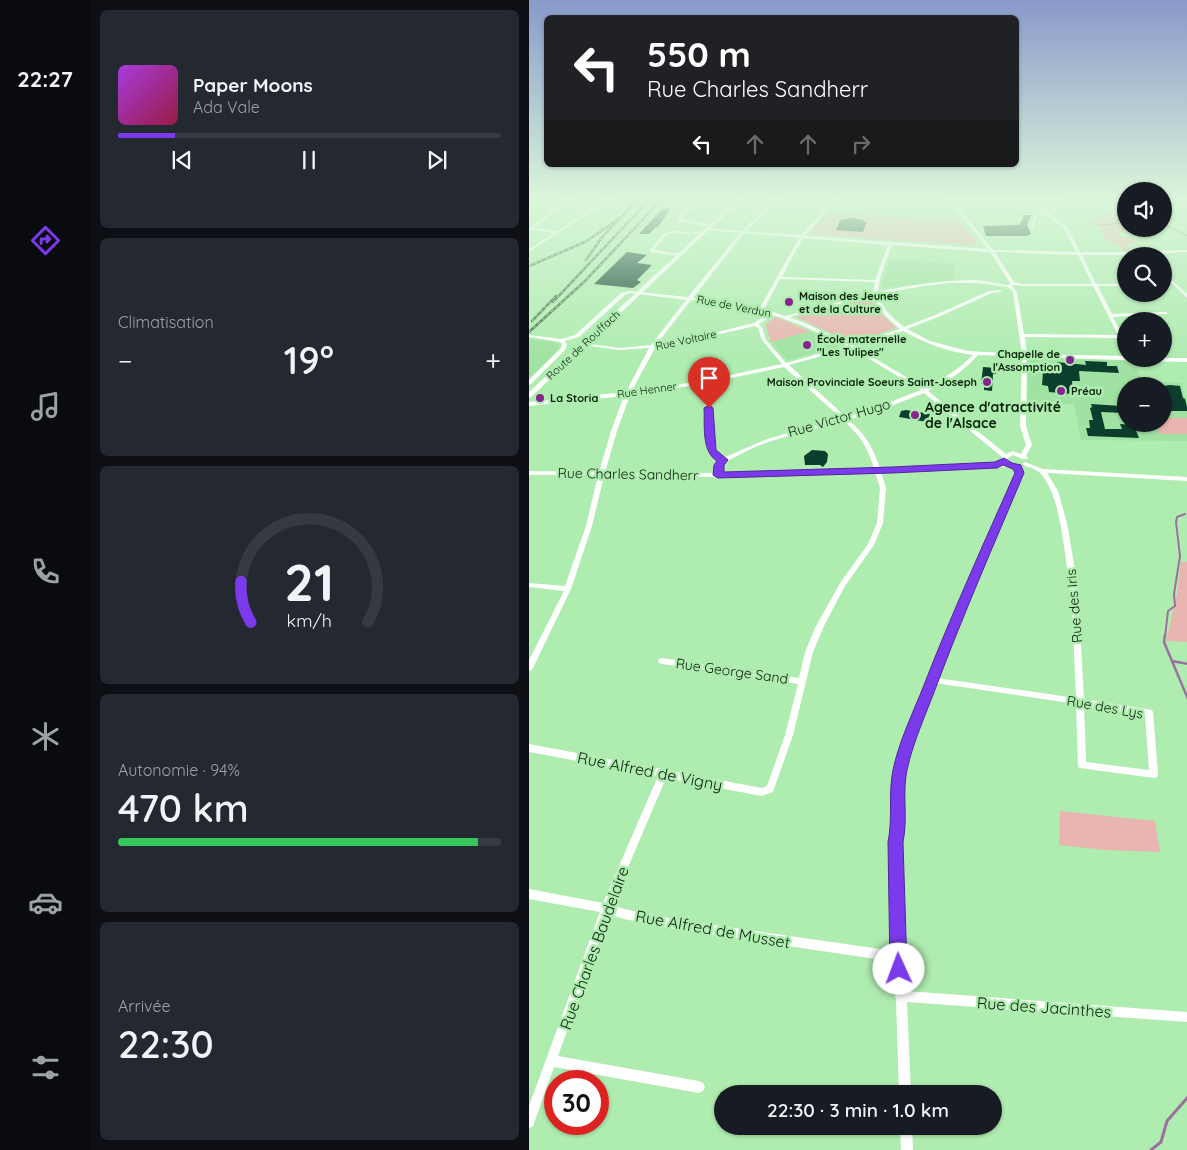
<!DOCTYPE html>
<html lang="fr">
<head>
<meta charset="utf-8">
<style>
  body { margin:0; font-family:Quicksand,sans-serif; background:#242831; color:#f1f3f6; height:100vh; display:flex; flex-direction:column; font-size:19px; white-space:nowrap }
  * { box-sizing:border-box; margin:0 }
  p { font-size:16px; color:#9ea1a6 }
  .icon { flex:none; width:28px; height:28px; fill:none; stroke:currentColor; stroke-width:2; stroke-linecap:round; stroke-linejoin:round }
  .map { position:relative; flex:1; overflow:hidden }
  .side { display:flex; flex-direction:column; gap:10px; padding:10px; background:#0d0f14; width:439px }
  .side>* { flex:none }
  .hud { position:absolute; left:15px; top:15px; width:475px; height:152px; border-radius:8px; box-shadow:0 1px 4px #0004; background:#202124; color:#fff; overflow:hidden }
  .fabs { position:absolute; left:588px; top:182px; display:grid; gap:10px }
  .fabs a { display:grid; place-items:center; width:55px; height:55px; border-radius:50%; background:#171b24; box-shadow:0 1px 4px #0004; font-size:25px }
  .speed { position:absolute; left:15px; top:1070px; display:flex; gap:10px; font-size:25px; font-weight:700; text-align:center }
  .speed>* { display:grid; place-content:center; width:65px; height:65px; border-radius:50%; background:#171b24; box-shadow:0 1px 4px #0004; line-height:1 }
  .speed .limit { border:8px solid #d22; background:#fff; color:#111 }
  .pin { position:absolute; display:grid; place-items:center; width:42px; height:42px; color:#fff; margin:-51px -21px; border-radius:50% 50% 50% 0; rotate:-45deg; box-shadow:0 0 5px #0007 }
  .pin .icon { rotate:45deg }
  .me { position:absolute; width:55px; margin:-28px; rotate:358deg; stroke-linejoin:round; filter:drop-shadow(0 0 4px #0008) }
  .turn { display:flex; align-items:center; gap:18px; height:105px; padding:0 20px; font-size:22px }
  .turn .icon { width:65px; height:65px; stroke-width:2.5 }
  .turn b { display:block; font-size:35px; line-height:42px }
  .lanes { display:flex; align-items:center; height:48px; padding:0 20px; background:#0003; justify-content:center; gap:25px; direction:ltr }
  .lanes .off { opacity:.35 }
  .big { font-size:38px; font-weight:600; line-height:1.1 }
  .side .widget { flex:1; display:flex; flex-direction:column; justify-content:center; gap:8px; min-width:0; padding:0 18px; border-radius:8px; background:#242831 }
  .side .dial { align-items:center; gap:0 }
  .dial svg { height:130px; overflow:visible; fill:none; stroke:#363941; stroke-width:7; stroke-linecap:round; text-anchor:middle }
  .dial text { fill:#f1f3f6; stroke:none }
  .song { display:flex; align-items:center; gap:15px }
  .cover { width:60px; height:60px; border-radius:8px; background:linear-gradient(135deg,hsl(280 70% 55%),hsl(340 70% 35%)) }
  .played { height:5px; border-radius:2px; background:linear-gradient(90deg,#7c3aed 15%,#363941 15%) }
  .keys { display:flex; justify-content:space-around; direction:ltr }
  .heat { display:flex; justify-content:space-between; align-items:center; font-size:28px; direction:ltr }
  .charge { height:8px; border-radius:4px; background:linear-gradient(90deg,#34c759 94%,#363941 0) }
  .trip { position:absolute; left:185px; top:1085px; width:288px; height:50px; border-radius:25px; background:#171b24; box-shadow:0 1px 4px #0004; font-weight:600; line-height:50px; text-align:center }
  main { display:flex; flex:1; min-height:0 }
  .menu { display:flex; flex-direction:column; width:90px; justify-content:space-around; align-items:center; background:#090b0e; color:#9ea1a6 }
  .menu .icon { width:35px; height:35px }
  .menu .active { color:#7c3aed }
  .menu b { font-size:22px; color:#f1f3f6 }
  .map>svg:first-child { display:block }
  .built { fill:#a0e2a1; fill-rule:evenodd }
  .green { fill:#e9b5b0 }
  .lines { fill:none; stroke-linecap:round; stroke-linejoin:round }
  .stream-far3 { stroke:#9c709e; stroke-width:1 }
  .stream-far2 { stroke:#9c709e; stroke-width:2 }
  .stream-far1 { stroke:#9c709e; stroke-width:2.5 }
  .stream { stroke:#9c709e; stroke-width:3 }
  .building { fill:#0c3e2d }
  .minor { fill:#fff; fill-rule:evenodd }
  .major { fill:#fff; fill-rule:evenodd }
  .rail-casing { stroke:#4b714c; stroke-width:2.5 }
  .rail { stroke:#afecb0; stroke-width:1; stroke-dasharray:3; stroke-linecap:butt }
  .route { fill:#7c3aed; stroke:#51269a }
  .poi-dot { fill:#87258e; stroke:#afecb0; stroke-width:2 }
  .labels { text-anchor:middle; stroke-width:5; stroke-linejoin:round; paint-order:stroke }
  .far-poi-label { font-size:11px; font-weight:bold; fill:#0b220c; stroke:#afecb0; text-anchor:start }
  .far-street-label { font-size:11px; fill:#0b220c; stroke:#afecb0 }
  .poi-label { font-size:14px; font-weight:bold; fill:#0b220c; stroke:#afecb0; text-anchor:start }
  .street-label { font-size:14px; fill:#0b220c; stroke:#afecb0 }
  .near-street-label { font-size:16px; fill:#0b220c; stroke:#afecb0 }
</style>
</head>
<body>
<main>
<nav class="menu">
<b>22:27</b>
<svg class="icon active" aria-label="directions" viewBox="0 0 24 24"><path d="M12 3l9 9-9 9-9-9zM9 14v-3h6M13 9l2 2-2 2"/></svg>
<svg class="icon" aria-label="music" viewBox="0 0 24 24"><path d="M9 18V5l10-2v13"/><circle cx="6" cy="18" r="3"/><circle cx="16" cy="16" r="3"/></svg>
<svg class="icon" aria-label="phone" viewBox="0 0 24 24"><path d="M5 4h4l2 5-3 2q2 4 5 5l2-3 5 2v4C11 20 4 13 5 4z"/></svg>
<svg class="icon" aria-label="climate" viewBox="0 0 24 24"><path d="M12 3v18M4 7l16 10M4 17L20 7"/></svg>
<svg class="icon" aria-label="car" viewBox="0 0 24 24"><path d="M5 17H2v-5l4-1 3-4h7l3 4 3 1v5h-3M9 17h6M6 11h13"/><circle cx="7" cy="17" r="2"/><circle cx="17" cy="17" r="2"/></svg>
<svg class="icon" aria-label="filters" viewBox="0 0 24 24"><path d="M4 7h16M4 17h16"/><circle cx="9" cy="7" r="2"/><circle cx="15" cy="17" r="2"/></svg>
</nav>
<section class="side">
<div class="widget">
<div class="song"><i class="cover"></i><div><b>Paper Moons</b><p>Ada Vale</p></div></div>
<div class="played"></div>
<div class="keys"><svg class="icon" aria-label="previous" viewBox="0 0 24 24"><path d="M18 5L8 12l10 7zM5 5v14"/></svg><svg class="icon" aria-label="pause" viewBox="0 0 24 24"><path d="M8 5v14M16 5v14"/></svg><svg class="icon" aria-label="next" viewBox="0 0 24 24"><path d="M6 5l10 7-10 7zM19 5v14"/></svg></div>
</div>
<div class="widget"><p>Climatisation</p>
<div class="heat"><a>−</a><b class="big">19°</b><a>+</a></div>
</div>
<div class="widget dial"><svg viewBox="0 0 100 80">
<path d="M14 69A42 42 0 1 1 86 69"/>
<path d="M14 69A42 42 0 0 1 8 44" stroke="#7c3aed"/>
<text x="50" y="56" font-size="32" font-weight="700">21</text>
<text x="50" y="72" font-size="11">km/h</text>
</svg></div>
<div class="widget"><p>Autonomie · 94%</p><b class="big">470 km</b><div class="charge"></div></div>
<div class="widget"><p>Arrivée</p><b class="big">22:30</b></div>
</section>
<div class="map">
<svg width="659" height="1150" viewBox="0 0 659 1150">
  <rect width="100%" height="100%" fill="#afecb0"/>
  <path class="built" d="M311,198H410L416,204L408,205L407,207L419,208L423,212H383L382,217L299,212Z
    M360,260L427,263L424,277L426,281L352,288Z
    M281,331L312,346L259,360L242,342Z
    M0,338L25,342L30,345V349L0,378Z
    M498,358L606,361L613,381L653,383L655,396L658,397V441L552,440L545,404H499ZM596,386H634V424H596Z"/>
  <path class="green" d="M299,212L416,220L428,219L447,240L448,244L439,245L281,234Z
    M592,213L596,214V227L599,231L589,232L592,236L604,237L608,243H598L601,250L595,251L589,243H579L569,225H558L559,220L567,219L569,215Z
    M342,297L348,309L367,328L323,343L267,317Z
    M247,317L281,331L242,342L236,324Z
    M634,418H658V434H631L627,424H634Z
    M652,561L658,562V642L637,641L648,594Z
    M531,811L626,821L631,852L576,850L530,845Z"/>
  <g class="lines">
    <path class="stream-far3" d="M634,224L659,236
      M569,225L596,223"/>
    <path class="stream-far2" d="M636,637L639,611L646,606L645,594L651,556L647,522L648,517L656,514"/>
    <path class="stream-far1" d="M636,635L635,642L659,699
      M643,661L659,664"/>
    <path class="stream" d="M622,1150L632,1142L638,1121L659,1097"/>
  </g>
  <path class="building" d="M143,207L129,227H127L120,234H110L132,210Z
    M494,215H502L498,225L502,234L498,236H457L454,226L490,225L494,219Z
    M321,218L335,220L334,222H338L334,232L307,230L311,220Z
    M98,252L118,255L108,263L123,265L108,280L112,282L104,288L65,284Z
    M556,361L578,362V366H588L590,373L550,371L551,381H543L544,394L520,392L519,386L513,385L514,372L528,373V362L557,365Z
    M454,367L467,368V374H464L463,391L455,390V384H452Z
    M641,385L651,386L654,398L656,399L659,411H634V386Z
    M562,404L593,406L595,413L572,412L576,429H593L591,424L605,425L610,438L559,436L557,428H561L560,420H564L561,408L563,407Z
    M377,410L390,412L401,414L398,422L370,417L372,411Z
    M283,450L296,451L299,454L298,462L294,467L291,465H276L275,456Z"/>
  <g class="lines">
    <path class="minor" d="M40,198H44L5,228L28,231L79,198H83L0,252V249L25,233L0,230V228Z
      M246,198H250L217,231L272,235L306,198H310L276,236L459,249L431,214L414,198H418L434,213L464,250L547,252L535,229L519,216H508L505,227L502,228L505,214H516L511,210L506,199L425,200L423,199L425,198H529L527,199H509L515,209L538,227L551,252H599L659,250V252L599,255H553L567,284H596V286H569L583,314L637,312L639,313L637,314L584,317L594,337L592,338L496,337L498,354L596,356V359H598L596,360L498,357L497,426L503,445L497,456L499,458L498,459H494L484,455L479,458L477,462H473L472,461L473,457L395,393L357,408L320,420C337,436 343,445 351,468L480,463L483,465L480,467L352,472L357,488L354,523L345,545L316,586L294,628L284,652L264,735L244,792L233,796L137,778L83,905L95,909L150,920L365,951L361,842L364,824L365,788L367,770L377,737L419,630L453,551L488,473L485,467L486,466H490L494,473L448,577L408,678L547,698C545,647 543,596 535,546C531,522 528,495 513,475C508,468 499,468 493,464L496,462L514,469L659,477V481L518,473L529,491L538,523L545,564L550,610L555,699L623,710L624,712L629,774L628,777L625,778L550,768L549,765L547,704L406,683C395,712 380,741 375,772C371,795 375,819 371,842L377,991L659,1012V1022L378,1002L382,1094H370L367,999L366,996L367,994L366,961L354,960L150,930L95,919L80,914L29,1056L170,1081L174,1083L176,1087L174,1091L170,1093L25,1067L4,1126L0,1128V1106L71,912L0,899V889L74,903L129,776L0,752V744L233,788L238,786L256,735L269,684L133,664L130,663L129,661L130,659L133,658L270,678L276,652L286,628L311,583L339,544L348,523L351,488L346,472L208,477L75,476L63,526L42,589L4,668L3,670L0,671V660L35,591L0,587V583L36,586L57,526L69,475H0V471L70,472L82,431L95,396L0,406V402L97,392L120,348L90,350L55,345L53,344L55,343L90,348L122,345L157,300L101,293L96,295L50,337L36,341L38,344L36,350L2,384L0,385V380L32,348L33,344L31,342L0,337V335L32,339L46,335L92,293L101,291L159,297L211,233L178,230H177V228L213,231ZM215,233L270,238L230,309L200,302L164,298ZM274,238L358,245H359L346,280L253,277ZM363,245L461,252L481,283L479,285C468,284 457,280 445,280C412,280 380,285 349,292L351,278ZM466,252L549,255L563,284H493L485,282ZM251,279L346,282L344,293L256,316L235,309ZM421,283H447L466,285L468,286L479,287L484,292L493,354L439,351L401,341L378,329L409,317L463,293L472,292V290L460,291L406,315L375,327C364,318 353,309 349,294L395,286ZM484,285L493,286H564L589,335L495,334L488,292L483,286ZM345,295C349,310 359,319 371,329L322,345L276,323L260,317ZM162,300L200,304L240,313L225,323L135,345H127ZM244,315L272,325L318,346L257,363L237,340L233,327L230,324ZM226,326L229,328L233,340L253,364L178,380L102,392L126,348L135,347ZM374,331C395,343 420,352 444,355C430,369 414,379 396,388L326,347ZM322,348L392,390L353,405L317,417L260,365ZM449,355L493,357L491,426L497,445L492,454L484,451L477,454L399,391C418,382 435,371 449,355ZM255,367L312,418L238,439L194,458L187,454L185,450L184,421L178,383ZM173,384L178,421L179,450L183,456L191,461L188,464L186,473L76,472L88,431L101,395ZM315,421C333,438 337,445 345,468L192,473L194,464L196,462L226,447L242,441ZM555,706L616,715L620,770L557,762Z
      M642,198H646L659,206V209Z
      M163,203L166,204L152,219L181,225H182V227L148,221V219Z
      M140,231L174,232L176,233L174,234L141,233L137,235L125,250L150,254L152,255L151,256L121,252V250L135,233Z
      M644,281L659,295V299L643,283L634,284V282Z
      M634,358H659V362L604,361L601,359Z
      M371,1126H383L384,1150H372Z"/>
    <path class="major" d="M209,198H214L2,397L0,398V392Z"/>
    <g class="rail-casing">
      <path id="rail" d="M57,260L74,236L111,198
        M0,266L56,242L91,218
        M24,302L122,198
        M3,321L27,296
        M0,332L56,281L134,198"/>
    </g>
    <use href="#rail" class="rail"/>
  </g>
  <linearGradient id="sky" x2="0" y2="1"><stop stop-color="#8999ca"/><stop offset="0.55" stop-color="#dbf6db"/><stop offset="1" stop-color="#dbf6db" stop-opacity="0"/></linearGradient>
  <rect width="659" height="359" fill="url(#sky)"/>
  <path class="route" d="M180,405L184,408L187,450L199,460L195,465V472L363,467L466,462L475,458L483,463L492,465L495,473C465,544 434,615 407,687C397,714 384,742 378,770C373,794 379,818 374,842L378,969L376,975L370,977L364,975L361,969L359,842C364,818 359,794 364,770C370,741 384,713 395,685C423,613 455,543 486,473L484,469L474,465L468,468L363,473L189,478L184,475L185,465L188,461C172,451 176,425 175,408Z"/>
  <g class="poi-dot">
    <circle cx="260" cy="302" r="5"/>
    <circle cx="278" cy="345" r="5"/>
    <circle cx="541" cy="360" r="5"/>
    <circle cx="458" cy="382" r="5"/>
    <circle cx="532" cy="391" r="5"/>
    <circle cx="11" cy="398" r="5"/>
    <circle cx="386" cy="415" r="5"/>
  </g>
  <g class="labels">
    <g class="far-poi-label">
      <text x="270" y="300">Maison des Jeunes<tspan x="270" dy="13">et de la Culture</tspan></text>
      <text x="288" y="343">École maternelle<tspan x="288" dy="13">"Les Tulipes"</tspan></text>
      <text x="531" y="358" text-anchor="end">Chapelle de<tspan x="531" dy="13">l'Assomption</tspan></text>
      <text x="448" y="386" text-anchor="end">Maison Provinciale Soeurs Saint-Joseph</text>
      <text x="542" y="395">Préau</text>
      <text x="21" y="402">La Storia</text>
    </g>
    <g class="far-street-label">
      <text transform="translate(205 306) rotate(11)" y="4">Rue de Verdun</text>
      <text transform="translate(157 340) rotate(-12)" y="4">Rue Voltaire</text>
      <text transform="translate(54 345) rotate(-43)" y="4">Route de Rouffach</text>
      <text transform="translate(118 390) rotate(-8)" y="4">Rue Henner</text>
    </g>
    <g class="poi-label">
      <text x="396" y="412">Agence d'atractivité<tspan x="396" dy="16">de l'Alsace</tspan></text>
    </g>
    <g class="street-label">
      <text transform="translate(310 418) rotate(-16)" y="5">Rue Victor Hugo</text>
      <text transform="translate(99 474) rotate(1)" y="5">Rue Charles Sandherr</text>
      <text transform="translate(545 606) rotate(-95)" y="5">Rue des Iris</text>
      <text transform="translate(203 671) rotate(8)" y="5">Rue George Sand</text>
      <text transform="translate(576 707) rotate(10)" y="5">Rue des Lys</text>
    </g>
    <g class="near-street-label">
      <text transform="translate(121 771) rotate(11)" y="6">Rue Alfred de Vigny</text>
      <text transform="translate(184 929) rotate(10)" y="6">Rue Alfred de Musset</text>
      <text transform="translate(65 948) rotate(-70)" y="6">Rue Charles Baudelaire</text>
      <text transform="translate(515 1007) rotate(4)" y="6">Rue des Jacinthes</text>
    </g>
  </g>
</svg>
<div class="fabs">
<a><svg class="icon" aria-label="sound" viewBox="0 0 24 24"><path d="M4 9h4l5-4v14l-5-4H4zM17 9q2 3 0 6"/></svg></a>
<a><svg class="icon" aria-label="search" viewBox="0 0 24 24"><circle cx="10" cy="10" r="6"/><path d="M15 15l6 6"/></svg></a>
<a>+</a>
<a>−</a>
</div>
<div class="speed"><div class="limit">30</div></div>
<div class="pin" style="left:180px;top:408px;background:#d93025"><svg class="icon" aria-label="arrive" viewBox="0 0 24 24"><path d="M6 21V4h12l-3 4 3 4H6"/></svg></div>
<svg class="me" style="left:370px;top:969px" viewBox="-20 -20 40 40"><circle r="19" fill="#fff"/><path d="M0-13L10 11 0 6-10 11z" fill="#7c3aed"/></svg>
<div class="trip">22:30 · 3 min · 1.0 km</div>
<div class="hud">
<div class="turn"><svg class="icon" aria-label="left" viewBox="0 0 24 24"><path d="M17 20v-9H6M10 6l-5 5 5 5"/></svg><div><b>550 m</b>Rue Charles Sandherr</div></div>
<div class="lanes"><svg class="icon" aria-label="left" viewBox="0 0 24 24"><path d="M17 20v-9H6M10 6l-5 5 5 5"/></svg><svg class="icon off" aria-label="ahead" viewBox="0 0 24 24"><path d="M12 20V5M6 11l6-6 6 6"/></svg><svg class="icon off" aria-label="ahead" viewBox="0 0 24 24"><path d="M12 20V5M6 11l6-6 6 6"/></svg><svg class="icon off" aria-label="right" viewBox="0 0 24 24"><path d="M7 20v-9h11M14 6l5 5-5 5"/></svg></div>
</div>
</div>
</main>
</body>
</html>
